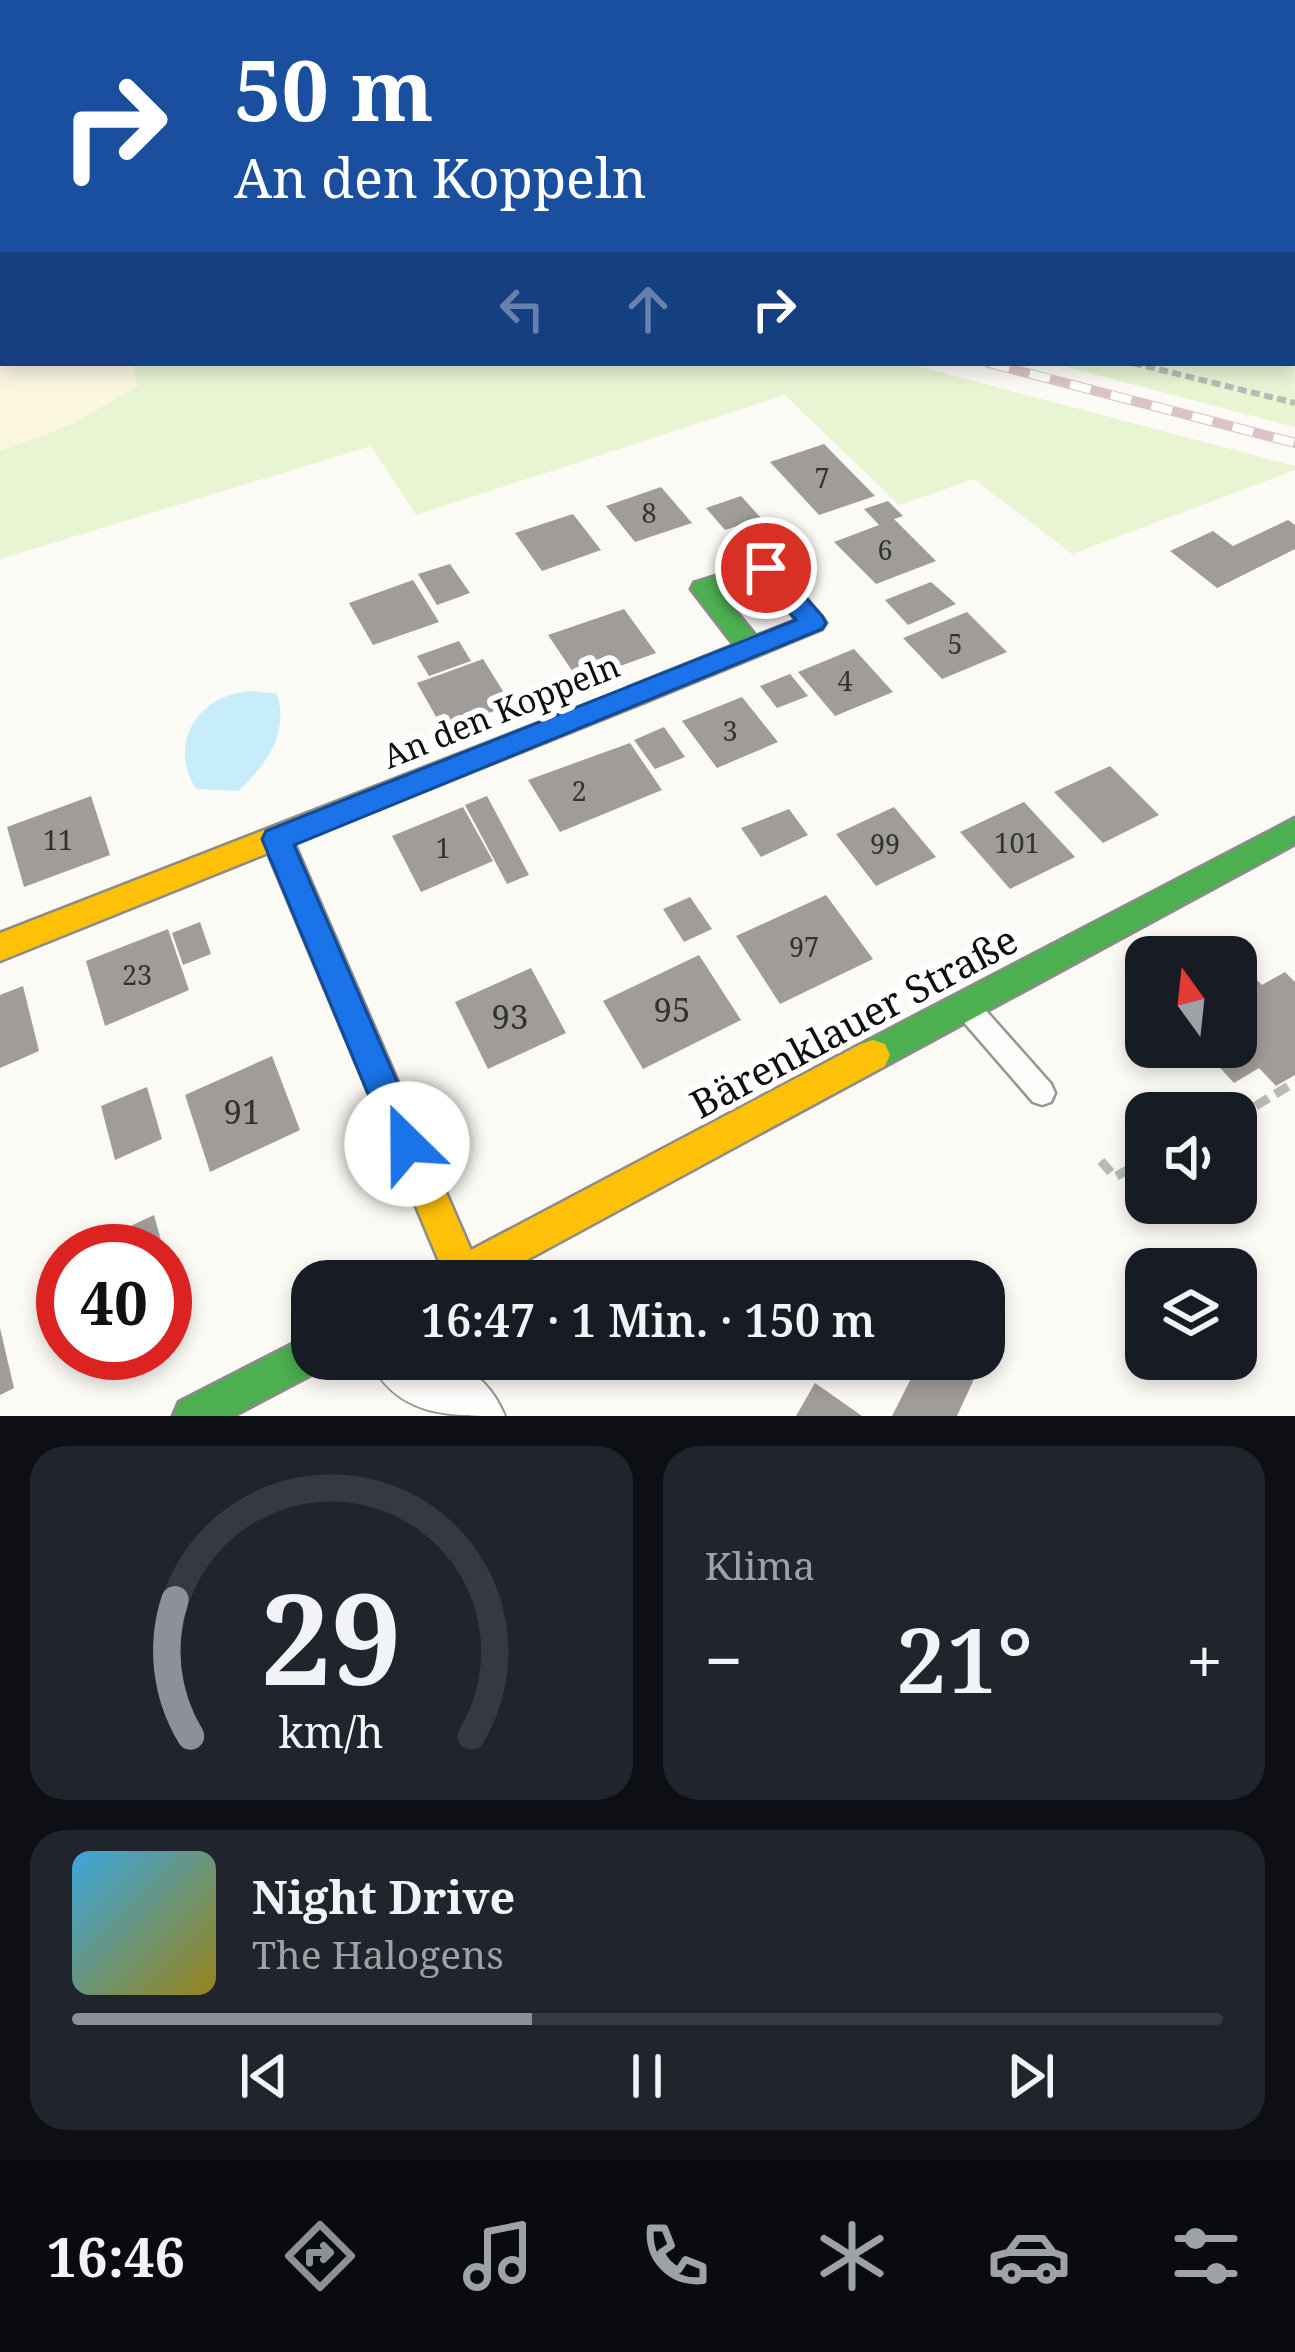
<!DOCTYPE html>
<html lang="de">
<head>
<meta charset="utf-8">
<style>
  body { margin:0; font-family:"Noto Serif",serif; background:#20242c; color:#f1f3f6; height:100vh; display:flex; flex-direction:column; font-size:45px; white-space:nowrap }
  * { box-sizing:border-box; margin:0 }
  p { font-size:39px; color:#9ea1a6 }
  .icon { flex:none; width:66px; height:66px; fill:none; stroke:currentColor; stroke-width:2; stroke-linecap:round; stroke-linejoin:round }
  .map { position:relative; height:1416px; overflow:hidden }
  .drawer { display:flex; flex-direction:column; gap:30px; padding:30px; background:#0d0f14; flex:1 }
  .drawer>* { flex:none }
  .guide { position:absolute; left:0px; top:0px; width:1296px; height:366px; box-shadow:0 6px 18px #0003; background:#1a4fa0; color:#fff; overflow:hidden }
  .needle { width:78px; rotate:345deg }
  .controls { position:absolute; left:1125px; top:936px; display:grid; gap:24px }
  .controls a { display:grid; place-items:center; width:132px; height:132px; border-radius:24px; background:#171b24; box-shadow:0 6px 18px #0003; font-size:60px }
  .speed { position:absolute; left:36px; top:1224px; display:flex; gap:24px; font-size:60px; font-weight:700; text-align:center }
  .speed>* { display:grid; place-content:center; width:156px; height:156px; border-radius:50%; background:#171b24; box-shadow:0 6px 18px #0003; line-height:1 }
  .speed .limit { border:18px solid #d22; background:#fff; color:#111 }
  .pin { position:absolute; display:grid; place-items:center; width:102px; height:102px; color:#fff; margin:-51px; border:6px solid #fff; border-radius:50%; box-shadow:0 3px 12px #0007 }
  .me { position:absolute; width:132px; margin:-66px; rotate:337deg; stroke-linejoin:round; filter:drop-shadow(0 0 9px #0008) }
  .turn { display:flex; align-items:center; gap:42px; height:252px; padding:0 36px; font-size:54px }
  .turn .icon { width:156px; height:156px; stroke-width:2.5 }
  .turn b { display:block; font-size:84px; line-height:102px }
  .lanes { display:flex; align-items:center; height:114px; padding:0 36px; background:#0003; justify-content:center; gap:60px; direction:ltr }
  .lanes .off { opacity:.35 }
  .big { font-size:90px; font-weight:600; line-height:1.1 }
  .drawer .tile { flex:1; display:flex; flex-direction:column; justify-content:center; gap:18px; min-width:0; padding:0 42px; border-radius:36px; background:#20242c }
  .drawer .dial { align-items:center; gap:0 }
  .dial svg { height:312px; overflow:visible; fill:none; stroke:#363941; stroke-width:7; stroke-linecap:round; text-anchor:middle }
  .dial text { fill:#f1f3f6; stroke:none }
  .song { display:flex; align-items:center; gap:36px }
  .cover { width:144px; height:144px; border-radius:18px; background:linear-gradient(135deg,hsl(200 70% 55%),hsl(50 70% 35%)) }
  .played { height:12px; border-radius:6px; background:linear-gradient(90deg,#8c9099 40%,#363941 40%) }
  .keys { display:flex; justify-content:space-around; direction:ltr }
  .heat { display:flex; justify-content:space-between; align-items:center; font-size:66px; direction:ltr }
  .drawer .tiles { flex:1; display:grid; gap:30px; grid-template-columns:1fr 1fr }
  .tile:last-child { grid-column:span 2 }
  .trip { position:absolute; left:291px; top:1260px; width:714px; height:120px; border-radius:36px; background:#171b24; box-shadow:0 6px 18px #0003; font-weight:600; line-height:120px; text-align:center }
  .tab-bar { display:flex; height:192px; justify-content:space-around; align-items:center; background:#090b0e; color:#9ea1a6 }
  .tab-bar .icon { width:84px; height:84px }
  .tab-bar .active { color:#8c9099 }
  .tab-bar b { font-size:54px; color:#f1f3f6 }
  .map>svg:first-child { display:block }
  .farmland { fill:#faf6df }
  .green { fill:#e8f4d2 }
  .water { fill:#c7ecfa }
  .building { fill:#a09d99 }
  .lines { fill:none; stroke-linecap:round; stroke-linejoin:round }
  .lane-casing { stroke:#969592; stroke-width:5 }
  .street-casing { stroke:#969592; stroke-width:4 }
  .fast-casing { stroke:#8c8b89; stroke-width:5 }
  .slow-casing { stroke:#8c8b89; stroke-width:5 }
  .path-far1 { stroke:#b9b9b8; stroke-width:6; stroke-dasharray:9 4.5; stroke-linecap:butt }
  .path { stroke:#b9b9b8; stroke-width:9; stroke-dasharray:15 8; stroke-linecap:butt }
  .lane { fill:#fffefd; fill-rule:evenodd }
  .street { fill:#fffefd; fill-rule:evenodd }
  .fast { fill:#4caf50; fill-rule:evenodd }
  .slow { fill:#ffc107; fill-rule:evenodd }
  .rail-casing { stroke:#dac4c5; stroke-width:10 }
  .rail { stroke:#fff; stroke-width:8; stroke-dasharray:21; stroke-linecap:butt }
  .route { fill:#1a73e8; stroke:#114b97; stroke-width:3 }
  .labels { text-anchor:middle; stroke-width:12; stroke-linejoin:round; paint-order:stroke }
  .number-label { font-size:27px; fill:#333232 }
  .street-label { font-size:33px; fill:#0f0f0f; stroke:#fff }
  .near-number-label { font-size:33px; fill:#333232 }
  .near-street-label { font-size:39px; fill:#0f0f0f; stroke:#fff }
</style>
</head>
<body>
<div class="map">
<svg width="1295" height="1416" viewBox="0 0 1295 1416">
  <rect width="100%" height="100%" fill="#fcfaf4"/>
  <path class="farmland" d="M300,0H1268L1275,3H301Z
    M0,157L3,363H133L139,385L70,425L0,451Z"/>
  <path class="green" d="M1293,226L1295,427L1051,363H1293Z
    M133,363H905L1295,466V470L1072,554L974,479L899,505L785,395L416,515L371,446L0,559V451L70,425L138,386Z"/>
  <path class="water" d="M251,691L277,694C289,734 267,764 238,791L196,789C167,742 198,695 251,691Z"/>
  <path class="building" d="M824,444L875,496L819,515L770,462Z
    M661,487L692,523L635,542L606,506Z
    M741,496L761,518L725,530L706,508Z
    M888,501L903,516L894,519L936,561L876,584L834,542L879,525L864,509Z
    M573,514L601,550L542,571L515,533Z
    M1288,520L1295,525V549L1217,588L1170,551L1213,531L1233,546Z
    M450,564L470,593L437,605L418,574Z
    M413,580L439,622L373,645L349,603Z
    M931,582L956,604L908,625L885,600Z
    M624,609L656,653L579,681L548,635Z
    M967,612L1007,652L942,679L903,638Z
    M459,641L471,661L429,676L417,656Z
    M854,649L893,692L835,716L798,672Z
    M483,659L511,704L444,731L417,683Z
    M790,674L808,696L777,708L760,686Z
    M742,697L778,742L717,768L682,721Z
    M664,727L685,757L655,769L634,740Z
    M630,743L662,790L560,832L528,780Z
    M1110,766L1159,815L1103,843L1054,792Z
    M91,796L110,855L24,887L7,827Z
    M487,796L529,875L507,884L465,805Z
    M1024,802L1075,857L1010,889L960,832Z
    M463,807L493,861L421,892L392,836Z
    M894,807L936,857L876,886L836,834Z
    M789,809L808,835L761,857L741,828Z
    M826,895L873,959L780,1004L736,936Z
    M690,897L712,929L684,942L663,909Z
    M200,922L211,954L183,965L172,933Z
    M168,929L189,990L105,1026L86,961Z
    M699,955L741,1020L643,1069L603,1001Z
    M1243,966L1262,985L1285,972L1295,982V1075L1276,1086L1259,1068L1234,1083L1201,1047H1236V970Z
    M531,968L566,1033L488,1069L455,1002Z
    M23,986L39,1051L0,1068V995Z
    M272,1056L300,1130L210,1172L185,1095Z
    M147,1087L162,1139L115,1160L101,1106Z
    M154,1215L164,1251H77Z
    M166,1258L178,1300L165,1306V1259Z
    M0,1328L14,1388L0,1395Z
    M921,1359H942L974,1379L957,1416H892Z
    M815,1383L862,1416H796Z"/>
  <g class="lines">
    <g class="lane-casing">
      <path id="lane" d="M971,1001L980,1004L1051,1084L1055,1093L1051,1102L1042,1105L1033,1102L962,1020L958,1012L962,1004Z"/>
    </g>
    <g class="street-casing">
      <path id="street" d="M1271,0H1295V8L1293,3Z
        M369,1359C427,1359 478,1351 505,1416C446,1416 396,1416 369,1359Z"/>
    </g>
    <g class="fast-casing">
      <path id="fast" d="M766,560L775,562L822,617L826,623L822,629L645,702H627L623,695L627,688L734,645L691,589L694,583ZM761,578L796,620L756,636L720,592Z
        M1295,818V844L885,1066L873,1070L861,1066L856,1055L861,1044Z
        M312,1334V1359H329L326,1367L233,1416H173L179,1402Z"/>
    </g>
    <g class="slow-casing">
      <path id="slow" d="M636,685L649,695L645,702L294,843L471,1250L861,1044L873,1040L885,1044L890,1055L885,1066L488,1281H431L441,1266L268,853L0,961V933Z"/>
    </g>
    <path class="path-far1" d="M1133,363L1295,403"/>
    <path class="path" d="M1236,1118L1295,1082
      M1101,1161L1115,1177L1146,1159"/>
    <use href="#lane" class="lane"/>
    <use href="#street" class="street"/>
    <use href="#fast" class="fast"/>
    <use href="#slow" class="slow"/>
    <g class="rail-casing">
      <path id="rail" d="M989,363L1295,443"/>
    </g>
    <use href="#rail" class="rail"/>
  </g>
  <path class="route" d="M766,559L774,562L822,616L826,623L822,629L294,845L424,1144L419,1156L407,1161L394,1156L262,839L266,831L796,620L753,568Z"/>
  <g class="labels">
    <g class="number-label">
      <text x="822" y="488">7</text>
      <text x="649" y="523">8</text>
      <text x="885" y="560">6</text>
      <text x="955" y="654">5</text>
      <text x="845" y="691">4</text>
      <text x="730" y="741">3</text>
      <text x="579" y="801">2</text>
      <text x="58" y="850">11</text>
      <text x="1017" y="853">101</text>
      <text x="885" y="854">99</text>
      <text x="443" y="858">1</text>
      <text x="804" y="957">97</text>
      <text x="137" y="985">23</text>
    </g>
    <g class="street-label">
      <text transform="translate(501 711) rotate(-22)" y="12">An den Koppeln</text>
    </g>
    <g class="near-number-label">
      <text x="672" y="1022">95</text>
      <text x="510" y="1029">93</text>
      <text x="242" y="1124">91</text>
    </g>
    <g class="near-street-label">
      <text transform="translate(854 1022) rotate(-28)" y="14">Bärenklauer Straße</text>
    </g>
  </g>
</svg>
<div class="controls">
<a><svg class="needle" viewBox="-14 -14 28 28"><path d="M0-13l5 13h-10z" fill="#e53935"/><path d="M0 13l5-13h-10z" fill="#9ea1a6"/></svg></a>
<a><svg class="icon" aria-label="sound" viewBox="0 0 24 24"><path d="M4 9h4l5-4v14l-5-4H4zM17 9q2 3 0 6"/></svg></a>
<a><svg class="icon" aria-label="layers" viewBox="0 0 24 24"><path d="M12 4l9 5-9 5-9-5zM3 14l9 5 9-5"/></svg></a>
</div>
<div class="speed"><div class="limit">40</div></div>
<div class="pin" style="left:766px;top:568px;background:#d93025"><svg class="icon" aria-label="arrive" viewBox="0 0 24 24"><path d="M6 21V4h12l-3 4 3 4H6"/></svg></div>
<svg class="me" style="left:407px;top:1144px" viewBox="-20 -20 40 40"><circle r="19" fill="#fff"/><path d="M0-13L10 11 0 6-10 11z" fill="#1a73e8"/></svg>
<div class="trip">16:47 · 1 Min. · 150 m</div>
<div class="guide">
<div class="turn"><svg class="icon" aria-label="right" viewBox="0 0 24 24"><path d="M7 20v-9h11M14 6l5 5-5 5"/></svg><div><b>50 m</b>An den Koppeln</div></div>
<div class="lanes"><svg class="icon off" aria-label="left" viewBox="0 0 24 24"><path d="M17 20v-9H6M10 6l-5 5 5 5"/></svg><svg class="icon off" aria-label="ahead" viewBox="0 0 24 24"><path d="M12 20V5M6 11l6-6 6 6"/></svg><svg class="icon" aria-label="right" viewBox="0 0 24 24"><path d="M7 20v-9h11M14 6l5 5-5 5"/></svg></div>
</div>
</div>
<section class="drawer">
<div class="tiles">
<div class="tile dial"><svg viewBox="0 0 100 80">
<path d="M14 69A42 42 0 1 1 86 69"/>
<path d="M14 69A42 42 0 0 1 10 34" stroke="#8c9099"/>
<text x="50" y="56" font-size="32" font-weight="700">29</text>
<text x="50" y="72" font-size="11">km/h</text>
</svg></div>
<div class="tile"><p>Klima</p>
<div class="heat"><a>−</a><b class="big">21°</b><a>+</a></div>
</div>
<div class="tile">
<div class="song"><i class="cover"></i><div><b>Night Drive</b><p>The Halogens</p></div></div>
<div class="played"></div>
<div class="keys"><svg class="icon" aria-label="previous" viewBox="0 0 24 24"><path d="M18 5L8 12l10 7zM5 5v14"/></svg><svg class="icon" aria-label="pause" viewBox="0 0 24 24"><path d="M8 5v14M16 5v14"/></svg><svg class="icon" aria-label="next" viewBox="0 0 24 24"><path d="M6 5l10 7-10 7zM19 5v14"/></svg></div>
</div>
</div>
</section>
<nav class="tab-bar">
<b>16:46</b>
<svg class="icon active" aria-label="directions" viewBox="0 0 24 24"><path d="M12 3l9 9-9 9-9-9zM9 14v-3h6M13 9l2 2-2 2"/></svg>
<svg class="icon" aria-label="music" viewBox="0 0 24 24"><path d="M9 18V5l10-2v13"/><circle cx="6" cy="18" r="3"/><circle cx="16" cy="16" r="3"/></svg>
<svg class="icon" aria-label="phone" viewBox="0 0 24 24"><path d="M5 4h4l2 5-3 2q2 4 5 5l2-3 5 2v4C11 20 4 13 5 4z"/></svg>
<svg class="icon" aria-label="climate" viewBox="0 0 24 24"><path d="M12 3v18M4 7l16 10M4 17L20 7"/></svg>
<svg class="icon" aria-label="car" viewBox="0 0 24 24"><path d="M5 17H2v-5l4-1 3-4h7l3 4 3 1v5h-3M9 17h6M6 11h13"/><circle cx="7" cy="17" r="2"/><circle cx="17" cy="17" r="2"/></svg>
<svg class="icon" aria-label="filters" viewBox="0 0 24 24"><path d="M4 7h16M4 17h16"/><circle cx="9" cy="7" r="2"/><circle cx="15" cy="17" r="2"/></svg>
</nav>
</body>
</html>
